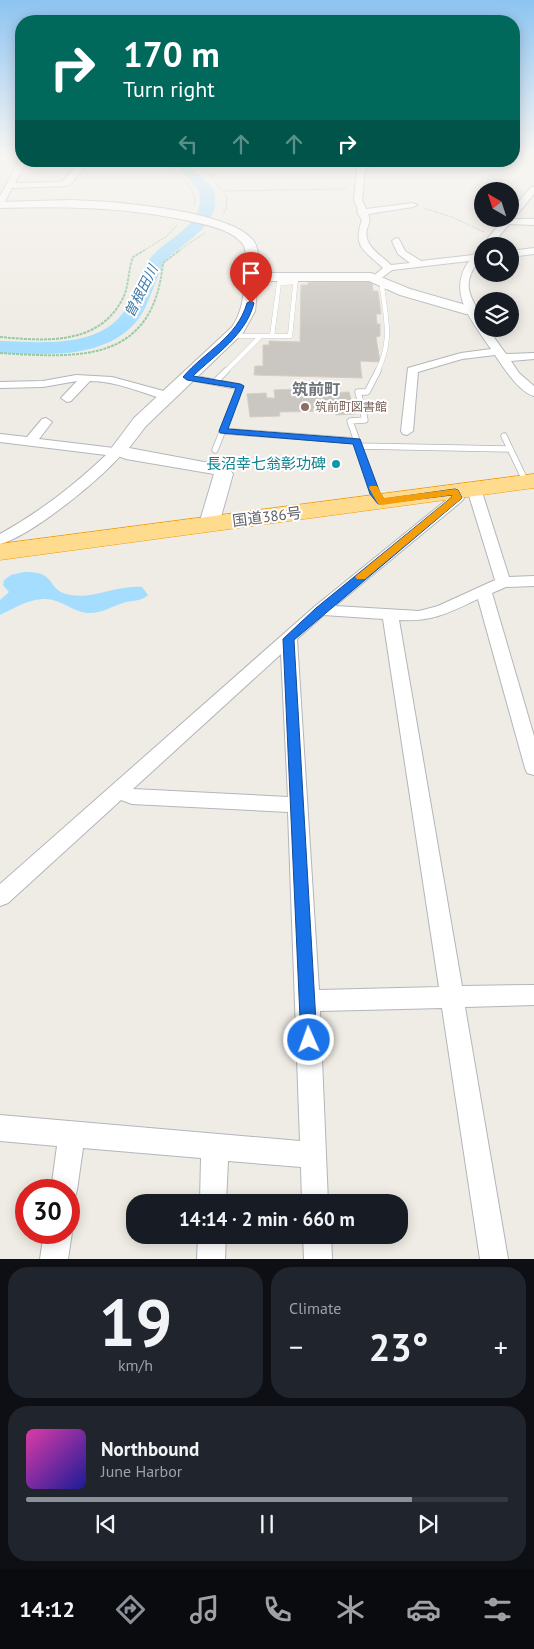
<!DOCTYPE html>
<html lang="en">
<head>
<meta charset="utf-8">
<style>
  body { margin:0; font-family:"PT Sans","Noto Sans JP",sans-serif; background:#20242c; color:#f1f3f6; height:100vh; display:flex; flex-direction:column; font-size:19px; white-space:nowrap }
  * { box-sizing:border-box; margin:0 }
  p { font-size:16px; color:#9ea1a6 }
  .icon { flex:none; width:28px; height:28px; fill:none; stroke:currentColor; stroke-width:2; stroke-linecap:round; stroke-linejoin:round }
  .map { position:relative; height:1259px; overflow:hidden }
  .drawer { display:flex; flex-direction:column; gap:8px; padding:8px; background:#0d0f14; flex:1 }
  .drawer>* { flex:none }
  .top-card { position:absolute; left:15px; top:15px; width:505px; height:152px; border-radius:20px; box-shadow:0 2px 12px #0003; background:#00695c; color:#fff; overflow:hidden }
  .needle { width:32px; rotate:321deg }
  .controls { position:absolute; left:474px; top:182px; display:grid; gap:10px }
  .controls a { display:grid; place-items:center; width:45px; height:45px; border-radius:50%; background:#171b24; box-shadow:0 2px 12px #0003; font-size:25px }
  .speed { position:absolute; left:15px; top:1179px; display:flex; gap:10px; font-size:25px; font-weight:700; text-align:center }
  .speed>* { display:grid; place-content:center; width:65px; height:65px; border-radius:50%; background:#171b24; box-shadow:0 2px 12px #0003; line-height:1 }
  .speed .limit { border:8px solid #d22; background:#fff; color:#111 }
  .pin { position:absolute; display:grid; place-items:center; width:42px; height:42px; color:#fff; margin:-51px -21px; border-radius:50% 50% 50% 0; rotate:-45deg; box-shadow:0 0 5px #0007 }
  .pin .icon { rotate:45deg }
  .me { position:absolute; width:55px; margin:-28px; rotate:358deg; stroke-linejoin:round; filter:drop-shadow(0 0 4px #0008) }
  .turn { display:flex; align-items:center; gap:18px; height:105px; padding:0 25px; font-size:22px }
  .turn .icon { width:65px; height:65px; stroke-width:2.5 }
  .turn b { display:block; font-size:35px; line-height:42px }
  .lanes { display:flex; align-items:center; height:48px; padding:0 25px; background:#0003; justify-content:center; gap:25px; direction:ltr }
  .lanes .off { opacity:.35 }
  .big { font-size:38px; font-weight:800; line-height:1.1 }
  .drawer .tile { flex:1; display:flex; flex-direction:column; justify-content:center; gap:8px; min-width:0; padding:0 18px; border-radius:20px; background:#20242c }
  .drawer .dial { align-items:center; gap:0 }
  .dial b { font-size:65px; line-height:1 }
  .song { display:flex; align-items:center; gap:15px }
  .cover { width:60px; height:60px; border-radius:8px; background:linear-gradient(135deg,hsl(320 70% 55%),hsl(240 70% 35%)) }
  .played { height:5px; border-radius:2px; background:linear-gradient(90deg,#8c9099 80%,#363941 80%) }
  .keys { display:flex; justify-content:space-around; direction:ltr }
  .heat { display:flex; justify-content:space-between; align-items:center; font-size:28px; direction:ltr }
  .drawer .tiles { flex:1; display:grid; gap:8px; grid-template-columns:1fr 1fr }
  .tile:last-child { grid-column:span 2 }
  .trip { position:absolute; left:126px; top:1194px; width:282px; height:50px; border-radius:20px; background:#171b24; box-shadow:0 2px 12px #0003; font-weight:800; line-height:50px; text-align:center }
  .tab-bar { display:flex; height:80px; justify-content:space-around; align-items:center; background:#090b0e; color:#9ea1a6 }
  .tab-bar .icon { width:35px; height:35px }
  .tab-bar .active { color:#8c9099 }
  .tab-bar b { font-size:22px; color:#f1f3f6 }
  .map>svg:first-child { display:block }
  .water { fill:#a5ddff }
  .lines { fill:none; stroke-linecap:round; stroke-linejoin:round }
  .river { fill:#a5ddff; fill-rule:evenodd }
  .building { fill:#cac7c2; stroke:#d4cec3 }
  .lane-far1-casing { stroke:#b2b6ba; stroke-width:5 }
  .lane-casing { stroke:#b2b6ba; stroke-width:7 }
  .street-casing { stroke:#b2b6ba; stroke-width:2 }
  .secondary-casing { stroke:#b4b8bd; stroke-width:2 }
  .highway-casing { stroke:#f49900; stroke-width:1 }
  .path-far1 { stroke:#9ac8a5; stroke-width:1; stroke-dasharray:2.5 1; stroke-linecap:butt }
  .path { stroke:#9ac8a5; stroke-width:2; stroke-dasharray:3 1; stroke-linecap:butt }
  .lane-far1 { stroke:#fff; stroke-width:4.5 }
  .lane { stroke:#fff; stroke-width:5.5 }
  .street { fill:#fff; fill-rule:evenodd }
  .secondary { fill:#fff; fill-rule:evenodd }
  .highway { fill:#fedb8d; fill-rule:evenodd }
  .route { fill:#1a73e8; stroke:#114b97 }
  .slow { fill:#f59e0b }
  .education-dot { fill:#8d6e63; stroke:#fff; stroke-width:2 }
  .culture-dot { fill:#0f9aa8; stroke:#fff; stroke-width:2 }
  .labels { text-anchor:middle; stroke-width:4; stroke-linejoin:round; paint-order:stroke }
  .far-education-label { font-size:12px; fill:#785e54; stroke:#fff; text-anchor:start }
  .far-water-label { font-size:14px; font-style:italic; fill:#3d79aa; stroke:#fff }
  .culture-label { font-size:15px; fill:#0d838f; stroke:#fff; text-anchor:end }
  .street-label { font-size:15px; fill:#5d6166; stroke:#fff }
  .far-district-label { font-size:16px; font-weight:bold; fill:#6e7378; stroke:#fff }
</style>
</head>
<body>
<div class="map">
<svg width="534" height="1259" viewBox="0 0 534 1259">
  <rect width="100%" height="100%" fill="#efece5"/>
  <path class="water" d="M24,572C57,571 46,588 66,594C91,601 117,584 142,587L148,595C141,602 132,600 123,603C110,607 101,614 87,613C71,611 60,598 43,599C26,600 15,608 0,615V600L9,592L3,585L4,580L11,575Z"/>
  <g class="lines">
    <path class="river" d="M173,161H187C193,175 213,180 215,196C219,225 186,241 169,257C158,268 152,297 143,312C114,360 49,355 0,353V341C43,342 104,350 128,305C137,288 141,267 154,254C170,237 202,225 200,197C200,184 179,175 173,161Z"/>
  </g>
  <path class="building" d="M365,281H372L373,291H378L381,314H376L377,324H380V336L376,337L380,362L360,361L362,378L254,375L255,366H263V345H269V341L300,342L301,285H308V282Z
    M326,388L327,393L349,392L355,414L336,415L335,411L279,412L280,416L250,417L247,394L266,393L267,398H275L274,390Z"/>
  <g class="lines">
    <g class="lane-far1-casing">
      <path id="lane-far1" d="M232,336H290L296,277
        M272,336L279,283L296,282
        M225,372L261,336
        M377,372C393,341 386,320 382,287L391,285"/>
    </g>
    <g class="lane-casing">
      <path id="lane" d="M187,377L240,387L215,450
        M215,382L226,371
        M223,431L357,441L375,494L382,502
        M504,436L526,482
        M357,441L350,421L365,420L358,392H367L378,371
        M358,446L509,449"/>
    </g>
    <g class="street-casing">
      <path id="street" d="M20,159L27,161L15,183L62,182L81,161H91C82,168 77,180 67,186L12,188L3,205H0V196Z
        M365,161H373L365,170L362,200L366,209L413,203L417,205L413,207L368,214C371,221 369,222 367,229C363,246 381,255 391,265L410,263L398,254L392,241L396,238L399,239L405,251L421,261L473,255L477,250H482V260H479C454,294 482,301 482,329H488L506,354L534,353V359L511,361L519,373L534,386V396C519,392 503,367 495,355L462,359L418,372L413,431L407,435L403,434L401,431L408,368L461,353L491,349C473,322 446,293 469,261L392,270L379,280H373L371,278L383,268C365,251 352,247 362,220L357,212L358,210L354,200L357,169Z
        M531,187H534V194L513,219H534V225L509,224L491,246L482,247L483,244L504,219H510V212Z
        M534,248V254L510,257V251Z
        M76,375L112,377L171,393L173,396L167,400C142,393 117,381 90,381L71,401L67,402L61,398L77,381L43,387L0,388V382L43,381Z
        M46,418L52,422L39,439L114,448L119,446L125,450C107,475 30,537 0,544V534C41,511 72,487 106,455L0,442V434L27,437L42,419Z
        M474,485L481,489L509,577L534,576V586L506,587L492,593L534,736V775L527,773L525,768L478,599C449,613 431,622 399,620L462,986L534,985V1005L465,1007L508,1259H480L442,1008L320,1011L328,1202H302L301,1167L228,1161L226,1202H200L201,1158L83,1148L77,1190L74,1200L69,1201V1190H51L57,1146L0,1141V1115L300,1141L288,812L132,804L121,800L8,903L0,906V884L314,607L450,497L448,492L450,489H460L464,498L462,501L335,606L419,611L438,606L495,580L467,489ZM324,615L383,619L439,987L319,990L297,639ZM281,654L288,797L133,789Z
        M69,1224L72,1232L68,1259H40L44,1232H69Z
        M198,1235H226L225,1259H197Z
        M303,1235H331L332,1259H304Z"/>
    </g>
    <g class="secondary-casing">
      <path id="secondary" d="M69,200C109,201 227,209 253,240C260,249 258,262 258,273H371L410,289L476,308L478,311L476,314H466L400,295L369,281H258L255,311L243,333L146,426L129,448L220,465C227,466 229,468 233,474L219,524L216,528L209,530L202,528L199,524L214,474L126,459L113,454L110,450L134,418L232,327C242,312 244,297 244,280C245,269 249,251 242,243C230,229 207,225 190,221C127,207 64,206 0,208V202Z"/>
    </g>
    <g class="highway-casing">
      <path id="highway" d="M534,474V488L0,560V544Z"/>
    </g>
    <path class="path-far1" d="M165,161L167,166C180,177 198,187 194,206
      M198,161L227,197L226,209L223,214
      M224,191L347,189
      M423,208L452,217L484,232
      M143,251L167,236L177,225
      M178,251L205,233"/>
    <path class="path" d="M0,337C45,341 99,346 123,298C129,286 128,270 133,257L145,250
      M0,353C79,358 153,364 163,263L180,250"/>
    <use href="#lane-far1" class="lane-far1"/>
    <use href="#lane" class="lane"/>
    <use href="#street" class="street"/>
    <use href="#secondary" class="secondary"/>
    <use href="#highway" class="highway"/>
  </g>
  <linearGradient id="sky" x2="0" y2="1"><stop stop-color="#8dc4f1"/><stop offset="0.47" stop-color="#f8f6f3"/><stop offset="1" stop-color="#f8f6f3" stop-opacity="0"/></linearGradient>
  <rect width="534" height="330" fill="url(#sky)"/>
  <path class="route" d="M251,301L254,303C246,335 216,354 193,376L240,384L244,386L228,429L360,439L380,493L384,499L455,489L458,490L462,498L294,640L317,1040L315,1045L309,1047L303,1045L301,1040L283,639L316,608L452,497V495L378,504L370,494L353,444L220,433L219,431L236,388L187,380L183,377C205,351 237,338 247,303Z"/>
  <path class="slow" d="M370,486H377L384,498L455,489L458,490L462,498L365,579H357L355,577L357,575L452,497V495L382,505L378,504L369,488Z"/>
  <circle class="education-dot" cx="305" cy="407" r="5"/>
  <circle class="culture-dot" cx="336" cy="464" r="5"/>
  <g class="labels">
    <g class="far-education-label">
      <text x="315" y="411">筑前町図書館</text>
    </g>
    <g class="far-water-label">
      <text transform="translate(141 291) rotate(-63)" y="5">曽根田川</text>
    </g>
    <g class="culture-label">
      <text x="326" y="469">長沼幸七翁彰功碑</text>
    </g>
    <g class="street-label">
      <text transform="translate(267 517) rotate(-7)" y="5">国道386号</text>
    </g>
    <g class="far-district-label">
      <text x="316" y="395">筑前町</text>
    </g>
  </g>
</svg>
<div class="controls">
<a><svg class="needle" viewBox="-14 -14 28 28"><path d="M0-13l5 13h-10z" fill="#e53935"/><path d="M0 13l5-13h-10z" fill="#9ea1a6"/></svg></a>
<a><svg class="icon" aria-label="search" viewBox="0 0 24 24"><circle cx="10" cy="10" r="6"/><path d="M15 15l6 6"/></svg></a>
<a><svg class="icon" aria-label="layers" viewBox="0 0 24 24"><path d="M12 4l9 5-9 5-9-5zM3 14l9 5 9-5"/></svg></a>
</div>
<div class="speed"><div class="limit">30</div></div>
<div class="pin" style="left:251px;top:303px;background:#d93025"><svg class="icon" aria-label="arrive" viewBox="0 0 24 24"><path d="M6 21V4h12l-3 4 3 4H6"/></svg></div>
<svg class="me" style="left:309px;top:1040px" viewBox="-20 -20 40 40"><circle r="17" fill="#1a73e8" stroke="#fff" stroke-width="3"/><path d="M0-11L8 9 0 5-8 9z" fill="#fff"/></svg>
<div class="trip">14:14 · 2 min · 660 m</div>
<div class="top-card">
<div class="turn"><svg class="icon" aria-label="right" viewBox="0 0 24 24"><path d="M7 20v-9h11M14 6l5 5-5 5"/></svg><div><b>170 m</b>Turn right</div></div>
<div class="lanes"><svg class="icon off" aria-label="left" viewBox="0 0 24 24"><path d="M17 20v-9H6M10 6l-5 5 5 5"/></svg><svg class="icon off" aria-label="ahead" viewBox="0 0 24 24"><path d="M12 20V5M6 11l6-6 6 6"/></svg><svg class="icon off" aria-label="ahead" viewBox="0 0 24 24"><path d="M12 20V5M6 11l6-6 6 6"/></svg><svg class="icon" aria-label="right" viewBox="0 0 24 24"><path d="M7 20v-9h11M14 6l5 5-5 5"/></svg></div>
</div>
</div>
<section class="drawer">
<div class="tiles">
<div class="tile dial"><b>19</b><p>km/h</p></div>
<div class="tile"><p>Climate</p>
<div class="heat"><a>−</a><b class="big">23°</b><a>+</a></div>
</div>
<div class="tile">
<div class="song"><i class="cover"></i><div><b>Northbound</b><p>June Harbor</p></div></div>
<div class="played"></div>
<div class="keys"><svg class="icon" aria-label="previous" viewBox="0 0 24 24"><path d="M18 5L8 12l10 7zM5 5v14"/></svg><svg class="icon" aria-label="pause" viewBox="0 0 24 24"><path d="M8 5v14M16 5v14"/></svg><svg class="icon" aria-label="next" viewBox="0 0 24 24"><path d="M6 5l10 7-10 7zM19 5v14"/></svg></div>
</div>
</div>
</section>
<nav class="tab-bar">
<b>14:12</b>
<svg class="icon active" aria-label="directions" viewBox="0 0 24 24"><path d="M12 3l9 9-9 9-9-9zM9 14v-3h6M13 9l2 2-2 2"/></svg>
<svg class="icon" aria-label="music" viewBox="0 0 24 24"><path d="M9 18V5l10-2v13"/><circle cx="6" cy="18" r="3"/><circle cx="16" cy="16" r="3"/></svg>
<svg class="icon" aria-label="phone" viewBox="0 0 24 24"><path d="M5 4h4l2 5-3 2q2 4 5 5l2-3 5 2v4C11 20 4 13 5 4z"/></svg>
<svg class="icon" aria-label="climate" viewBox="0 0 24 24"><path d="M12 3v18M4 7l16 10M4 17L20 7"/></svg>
<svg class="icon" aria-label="car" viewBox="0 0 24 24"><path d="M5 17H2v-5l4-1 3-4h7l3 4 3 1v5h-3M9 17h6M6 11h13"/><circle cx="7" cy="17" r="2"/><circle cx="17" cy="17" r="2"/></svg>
<svg class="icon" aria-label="filters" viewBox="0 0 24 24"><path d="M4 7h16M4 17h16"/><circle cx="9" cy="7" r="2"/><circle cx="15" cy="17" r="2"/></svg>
</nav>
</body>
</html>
